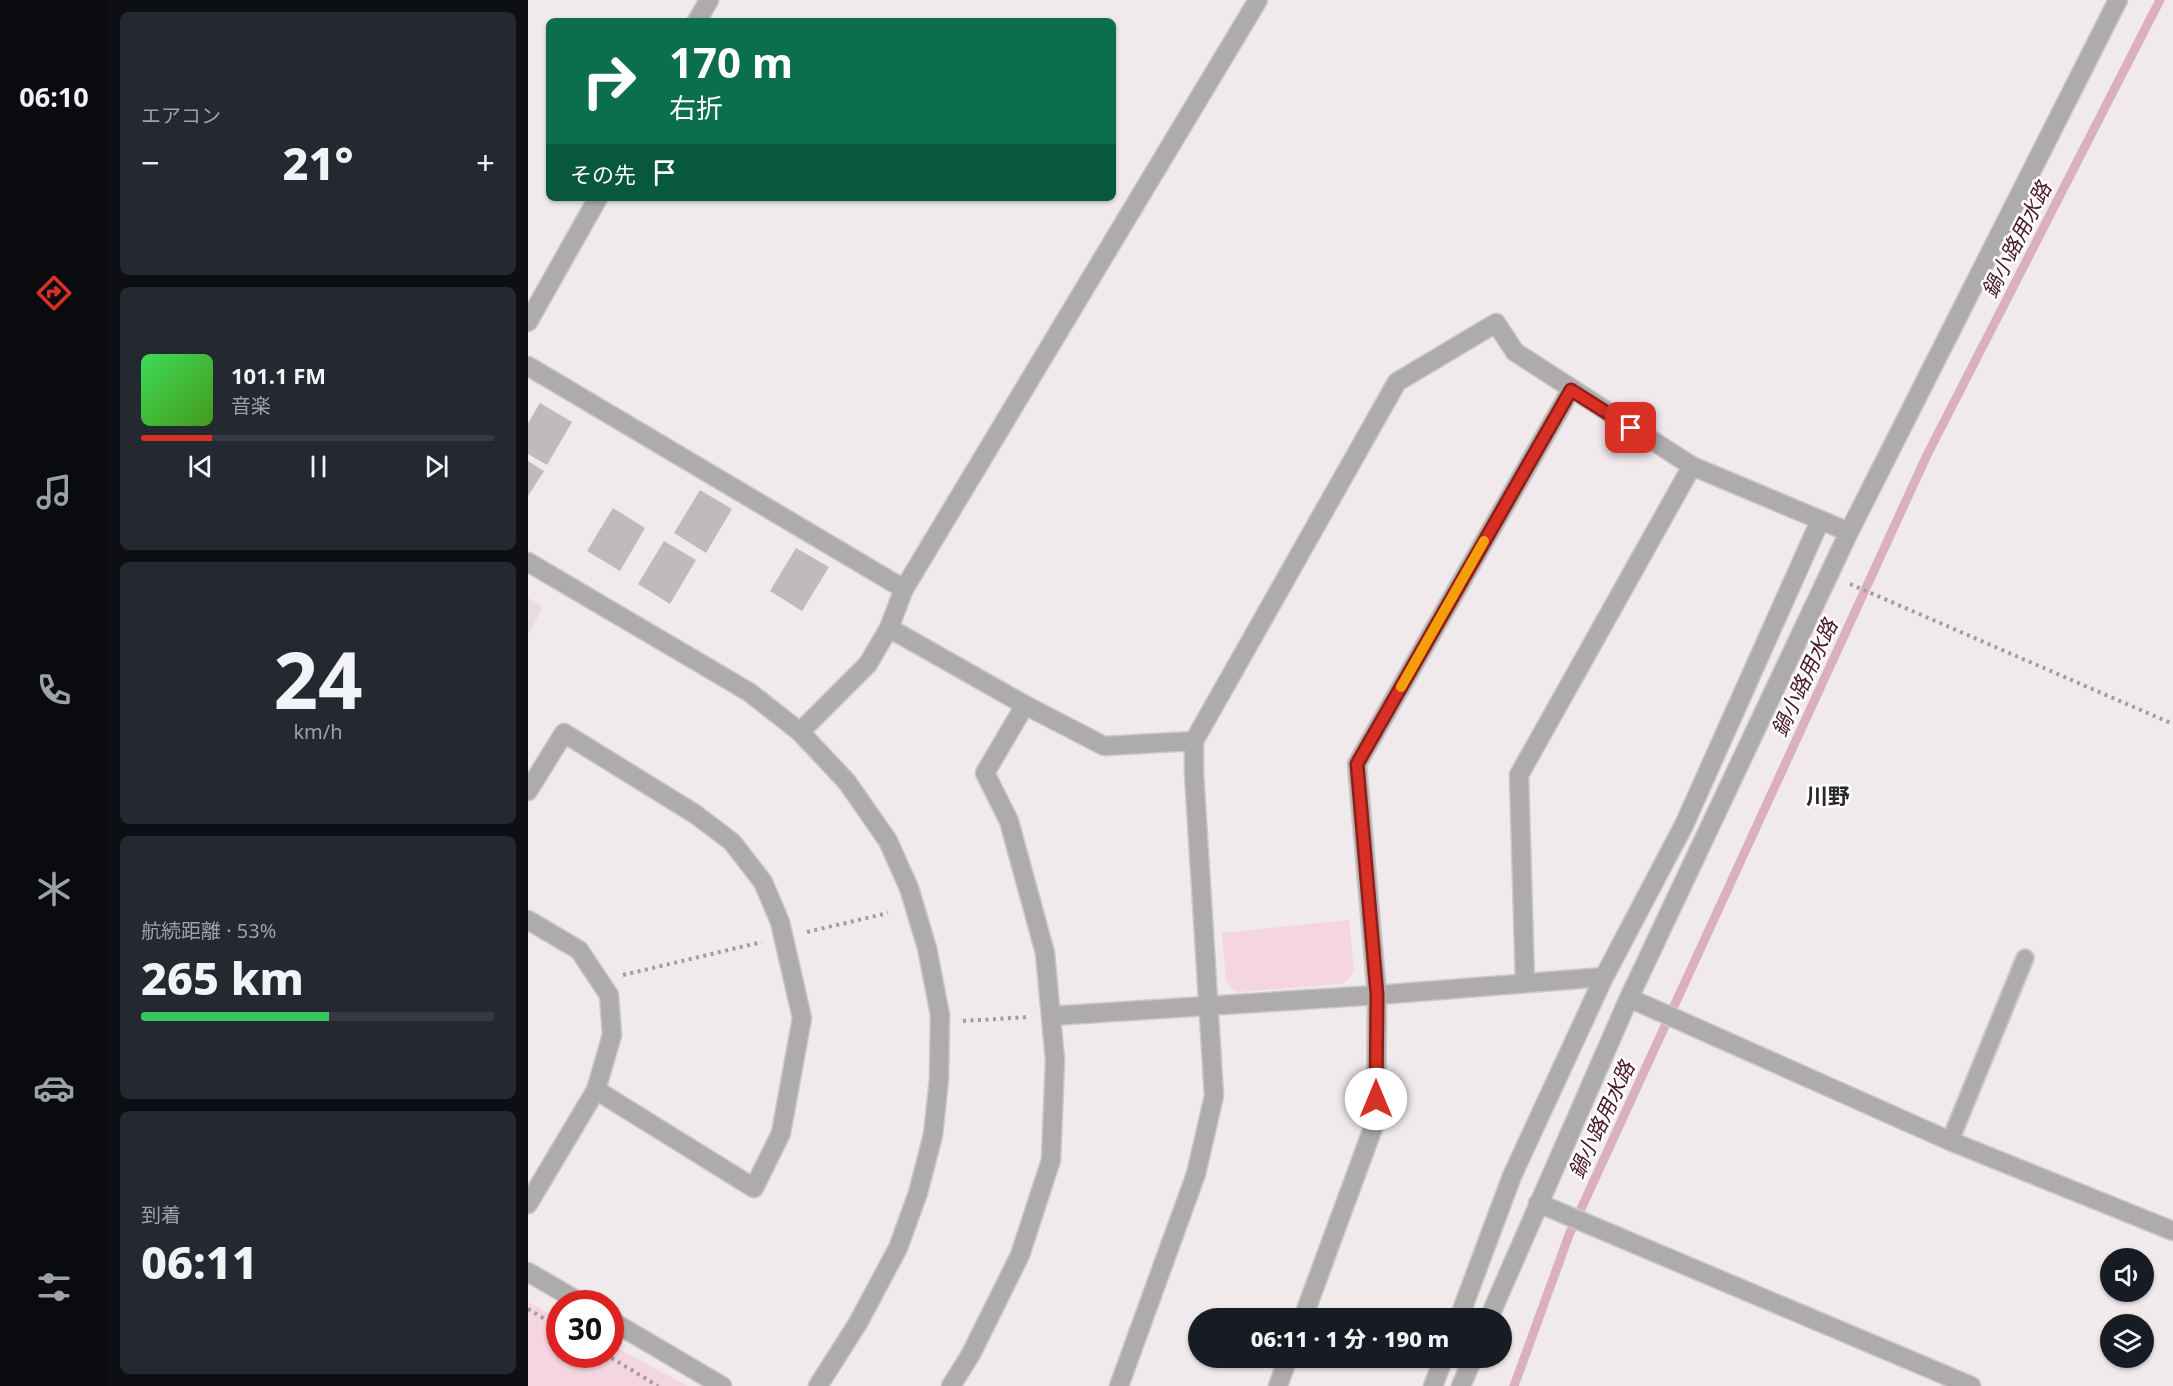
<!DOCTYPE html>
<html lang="ja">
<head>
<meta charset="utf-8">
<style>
  body { margin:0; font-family:"Noto Sans","Noto Sans JP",sans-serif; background:#242831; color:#f1f3f6; height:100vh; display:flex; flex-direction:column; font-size:22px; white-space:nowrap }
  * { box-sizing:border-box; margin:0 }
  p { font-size:20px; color:#9ea1a6 }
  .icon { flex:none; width:33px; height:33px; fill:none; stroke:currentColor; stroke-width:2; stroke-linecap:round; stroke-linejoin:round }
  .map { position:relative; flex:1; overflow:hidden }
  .side { display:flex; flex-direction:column; gap:12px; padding:12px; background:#0d0f14; width:420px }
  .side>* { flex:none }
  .guide { position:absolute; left:18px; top:18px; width:570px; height:183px; border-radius:9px; box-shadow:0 2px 4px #0004; background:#0b6e4f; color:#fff; overflow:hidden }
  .tools { position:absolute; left:1572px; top:1248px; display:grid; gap:12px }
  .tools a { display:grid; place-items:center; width:54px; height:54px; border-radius:50%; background:#171b24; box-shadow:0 2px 4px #0004; font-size:30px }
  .speed { position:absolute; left:18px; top:1290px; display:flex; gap:12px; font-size:30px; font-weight:700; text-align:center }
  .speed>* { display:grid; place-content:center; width:78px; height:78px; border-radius:50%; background:#171b24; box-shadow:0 2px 4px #0004; line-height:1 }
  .speed .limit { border:9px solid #d22; background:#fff; color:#111 }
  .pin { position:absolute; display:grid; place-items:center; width:51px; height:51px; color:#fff; margin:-26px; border-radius:12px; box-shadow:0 3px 9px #0006 }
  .me { position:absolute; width:66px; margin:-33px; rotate:0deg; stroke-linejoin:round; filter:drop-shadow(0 0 4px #0008) }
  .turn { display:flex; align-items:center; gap:21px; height:126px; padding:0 24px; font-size:27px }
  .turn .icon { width:78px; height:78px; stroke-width:2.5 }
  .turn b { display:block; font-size:42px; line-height:51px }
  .then { display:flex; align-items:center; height:57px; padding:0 24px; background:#0003; gap:12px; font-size:22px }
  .big { font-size:45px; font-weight:800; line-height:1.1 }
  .side .widget { flex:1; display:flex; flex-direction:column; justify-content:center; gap:9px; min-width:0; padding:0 21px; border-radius:9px; background:#242831 }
  .side .dial { align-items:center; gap:0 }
  .dial b { font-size:78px; line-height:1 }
  .song { display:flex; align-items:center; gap:18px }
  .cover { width:72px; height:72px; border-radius:9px; background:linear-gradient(135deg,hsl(130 70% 55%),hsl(100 70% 35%)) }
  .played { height:6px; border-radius:3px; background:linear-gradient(90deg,#d93025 20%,#363941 20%) }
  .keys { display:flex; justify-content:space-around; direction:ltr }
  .heat { display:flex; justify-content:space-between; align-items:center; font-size:33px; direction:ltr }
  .charge { height:9px; border-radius:4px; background:linear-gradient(90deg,#34c759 53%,#363941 0) }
  .trip { position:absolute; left:660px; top:1308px; width:324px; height:60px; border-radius:30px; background:#171b24; box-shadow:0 2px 4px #0004; font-weight:800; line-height:60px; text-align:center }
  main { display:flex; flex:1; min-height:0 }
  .menu { display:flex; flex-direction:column; width:108px; justify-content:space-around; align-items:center; background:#090b0e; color:#9ea1a6 }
  .menu .icon { width:42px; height:42px }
  .menu .active { color:#d93025 }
  .menu b { font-size:27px; color:#f1f3f6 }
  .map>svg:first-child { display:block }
  .built { fill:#eadbdf }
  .green { fill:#f5d5df }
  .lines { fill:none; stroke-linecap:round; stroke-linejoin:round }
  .stream { stroke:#dab0bd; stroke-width:9 }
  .building { fill:#c1babc }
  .service-casing { stroke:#cdc7c9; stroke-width:20 }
  .minor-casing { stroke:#cdc7c9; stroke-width:21 }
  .tertiary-casing { stroke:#cdc7c9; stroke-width:21 }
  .path { stroke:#a29c9e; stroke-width:4; stroke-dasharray:3 4.5; stroke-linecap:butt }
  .service { stroke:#aeabac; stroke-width:16 }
  .minor { stroke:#aeabac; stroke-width:18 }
  .tertiary { stroke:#aeabac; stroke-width:18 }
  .route-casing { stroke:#8d1f18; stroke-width:15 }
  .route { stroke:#d93025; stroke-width:10 }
  .slow { stroke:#f59e0b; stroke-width:10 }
  .labels { text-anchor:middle; stroke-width:5; stroke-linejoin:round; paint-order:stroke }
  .water-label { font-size:21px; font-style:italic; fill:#48152b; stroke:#fff }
  .quarter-label { font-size:22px; font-weight:bold; fill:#2b2829; stroke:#fff }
</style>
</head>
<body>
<main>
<nav class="menu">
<b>06:10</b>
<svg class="icon active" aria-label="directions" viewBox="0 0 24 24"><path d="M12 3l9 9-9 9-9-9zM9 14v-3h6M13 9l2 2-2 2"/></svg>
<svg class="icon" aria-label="music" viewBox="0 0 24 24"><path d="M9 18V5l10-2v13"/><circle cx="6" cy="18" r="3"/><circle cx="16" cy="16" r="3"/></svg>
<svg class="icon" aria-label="phone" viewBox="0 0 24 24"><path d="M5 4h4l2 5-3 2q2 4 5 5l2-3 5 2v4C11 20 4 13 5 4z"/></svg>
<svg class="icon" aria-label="climate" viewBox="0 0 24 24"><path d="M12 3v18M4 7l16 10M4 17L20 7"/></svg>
<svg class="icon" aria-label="car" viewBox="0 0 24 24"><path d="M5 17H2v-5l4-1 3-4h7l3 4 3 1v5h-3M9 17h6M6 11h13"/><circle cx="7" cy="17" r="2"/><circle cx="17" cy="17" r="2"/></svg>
<svg class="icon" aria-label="filters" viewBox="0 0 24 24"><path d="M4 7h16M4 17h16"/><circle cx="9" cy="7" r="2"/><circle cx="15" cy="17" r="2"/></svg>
</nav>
<section class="side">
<div class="widget"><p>エアコン</p>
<div class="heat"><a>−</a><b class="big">21°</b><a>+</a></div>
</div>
<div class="widget">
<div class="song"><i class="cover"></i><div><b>101.1 FM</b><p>音楽</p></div></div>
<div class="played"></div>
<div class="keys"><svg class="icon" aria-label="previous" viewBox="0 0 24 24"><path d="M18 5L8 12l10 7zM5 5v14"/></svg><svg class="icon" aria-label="pause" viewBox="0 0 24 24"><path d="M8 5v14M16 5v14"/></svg><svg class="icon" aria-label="next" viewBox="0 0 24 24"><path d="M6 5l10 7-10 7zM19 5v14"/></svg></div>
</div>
<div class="widget dial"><b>24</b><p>km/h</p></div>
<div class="widget"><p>航続距離 · 53%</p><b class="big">265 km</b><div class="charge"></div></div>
<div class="widget"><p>到着</p><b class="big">06:11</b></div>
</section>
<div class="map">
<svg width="1645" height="1386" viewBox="0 0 1645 1386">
  <rect width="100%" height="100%" fill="#f1eaec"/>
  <path class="built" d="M0,598L15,607L0,635Z"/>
  <path class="green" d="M821,920L826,971L821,979L813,984L710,992L703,988L698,981L694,933Z
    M0,1302L31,1319L32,1354H82L83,1345L160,1386H0Z"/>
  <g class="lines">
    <path class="stream" d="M986,1386L1041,1235L1399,455L1632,0"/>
  </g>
  <path class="building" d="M12,403L44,422L19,465L0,454V423Z
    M0,461L16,471L0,496Z
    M172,490L204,509L178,553L146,533Z
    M85,508L117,528L92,571L59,551Z
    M136,541L168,560L142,604L110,584Z
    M268,548L301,567L274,611L242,591Z"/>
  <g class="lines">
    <g class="service-casing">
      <path id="service" d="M1422,1141L1497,958"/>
    </g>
    <g class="minor-casing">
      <path id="minor" d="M169,21L181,0
        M0,322L70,198
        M0,366L376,589L361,628L340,664L272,732
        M376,589L730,0
        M361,628L497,705L576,746L666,741V773L686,1096L668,1174L591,1386
        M666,741L869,382L968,323L987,352L1164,466L1321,532
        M0,791L36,733L167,814L204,842L235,882L252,922L274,1018L253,1133L226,1188L68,1090
        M0,920L51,950L81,995L84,1035L68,1090L0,1204
        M1076,977L1156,825L1292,521
        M997,983L991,775L1164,466
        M1101,998L1422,1141L1645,1231
        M523,1016L849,995L1076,977L984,1176L931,1318
        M1010,1203L1443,1386
        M0,1272L55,1304
        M775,1318L848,1120L849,995L829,764L1043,390
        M961,1318L1101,998L1321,532L1590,0
        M82,1320L194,1386
        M423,1386L443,1354L492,1255L523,1160L527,1060L517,953L481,821L457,773L497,705
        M750,1386L760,1358
        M905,1386L916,1358
        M933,1386L945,1358"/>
    </g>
    <g class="tertiary-casing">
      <path id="tertiary" d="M0,562L221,692L272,732L319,782L360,841L381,888L399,948L412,1015L411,1079L405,1135L390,1193L370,1248L330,1323L290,1386"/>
    </g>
    <path class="path" d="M1322,584L1645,724
      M279,932L360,913
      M95,975L234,942
      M435,1021L501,1017
      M0,1309L32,1328
      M974,1346L977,1336
      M77,1354L130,1386"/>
    <use href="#service" class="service"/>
    <use href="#minor" class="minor"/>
    <use href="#tertiary" class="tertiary"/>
  </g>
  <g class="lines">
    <g class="route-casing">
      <path id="route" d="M848,1099L849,995L829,764L1043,390L1103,428"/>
    </g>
    <use href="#route" class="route"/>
    <path class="slow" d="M873,687L956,541"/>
  </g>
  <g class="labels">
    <g class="water-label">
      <text transform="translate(1489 240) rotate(-63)" y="7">鍋小路用水路</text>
      <text transform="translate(1277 678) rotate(-65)" y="7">鍋小路用水路</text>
      <text transform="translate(1074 1120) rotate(-65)" y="7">鍋小路用水路</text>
    </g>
    <g class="quarter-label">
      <text x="1300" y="804">川野</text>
    </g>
  </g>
</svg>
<div class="tools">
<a><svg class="icon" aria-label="sound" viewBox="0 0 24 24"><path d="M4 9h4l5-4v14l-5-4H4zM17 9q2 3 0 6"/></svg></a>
<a><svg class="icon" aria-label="layers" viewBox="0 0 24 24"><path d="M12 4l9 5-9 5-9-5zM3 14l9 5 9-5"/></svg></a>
</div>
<div class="speed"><div class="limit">30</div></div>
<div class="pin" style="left:1103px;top:428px;background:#d93025"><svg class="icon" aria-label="arrive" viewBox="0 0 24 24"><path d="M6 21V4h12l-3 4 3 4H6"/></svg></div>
<svg class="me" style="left:848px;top:1099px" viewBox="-20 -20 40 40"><circle r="19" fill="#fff"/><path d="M0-13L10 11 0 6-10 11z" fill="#d93025"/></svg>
<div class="trip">06:11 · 1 分 · 190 m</div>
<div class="guide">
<div class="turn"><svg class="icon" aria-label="right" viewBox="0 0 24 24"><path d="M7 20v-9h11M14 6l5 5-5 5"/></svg><div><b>170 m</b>右折</div></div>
<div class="then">その先<svg class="icon" aria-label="arrive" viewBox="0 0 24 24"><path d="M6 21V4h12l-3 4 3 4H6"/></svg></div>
</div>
</div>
</main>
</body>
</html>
